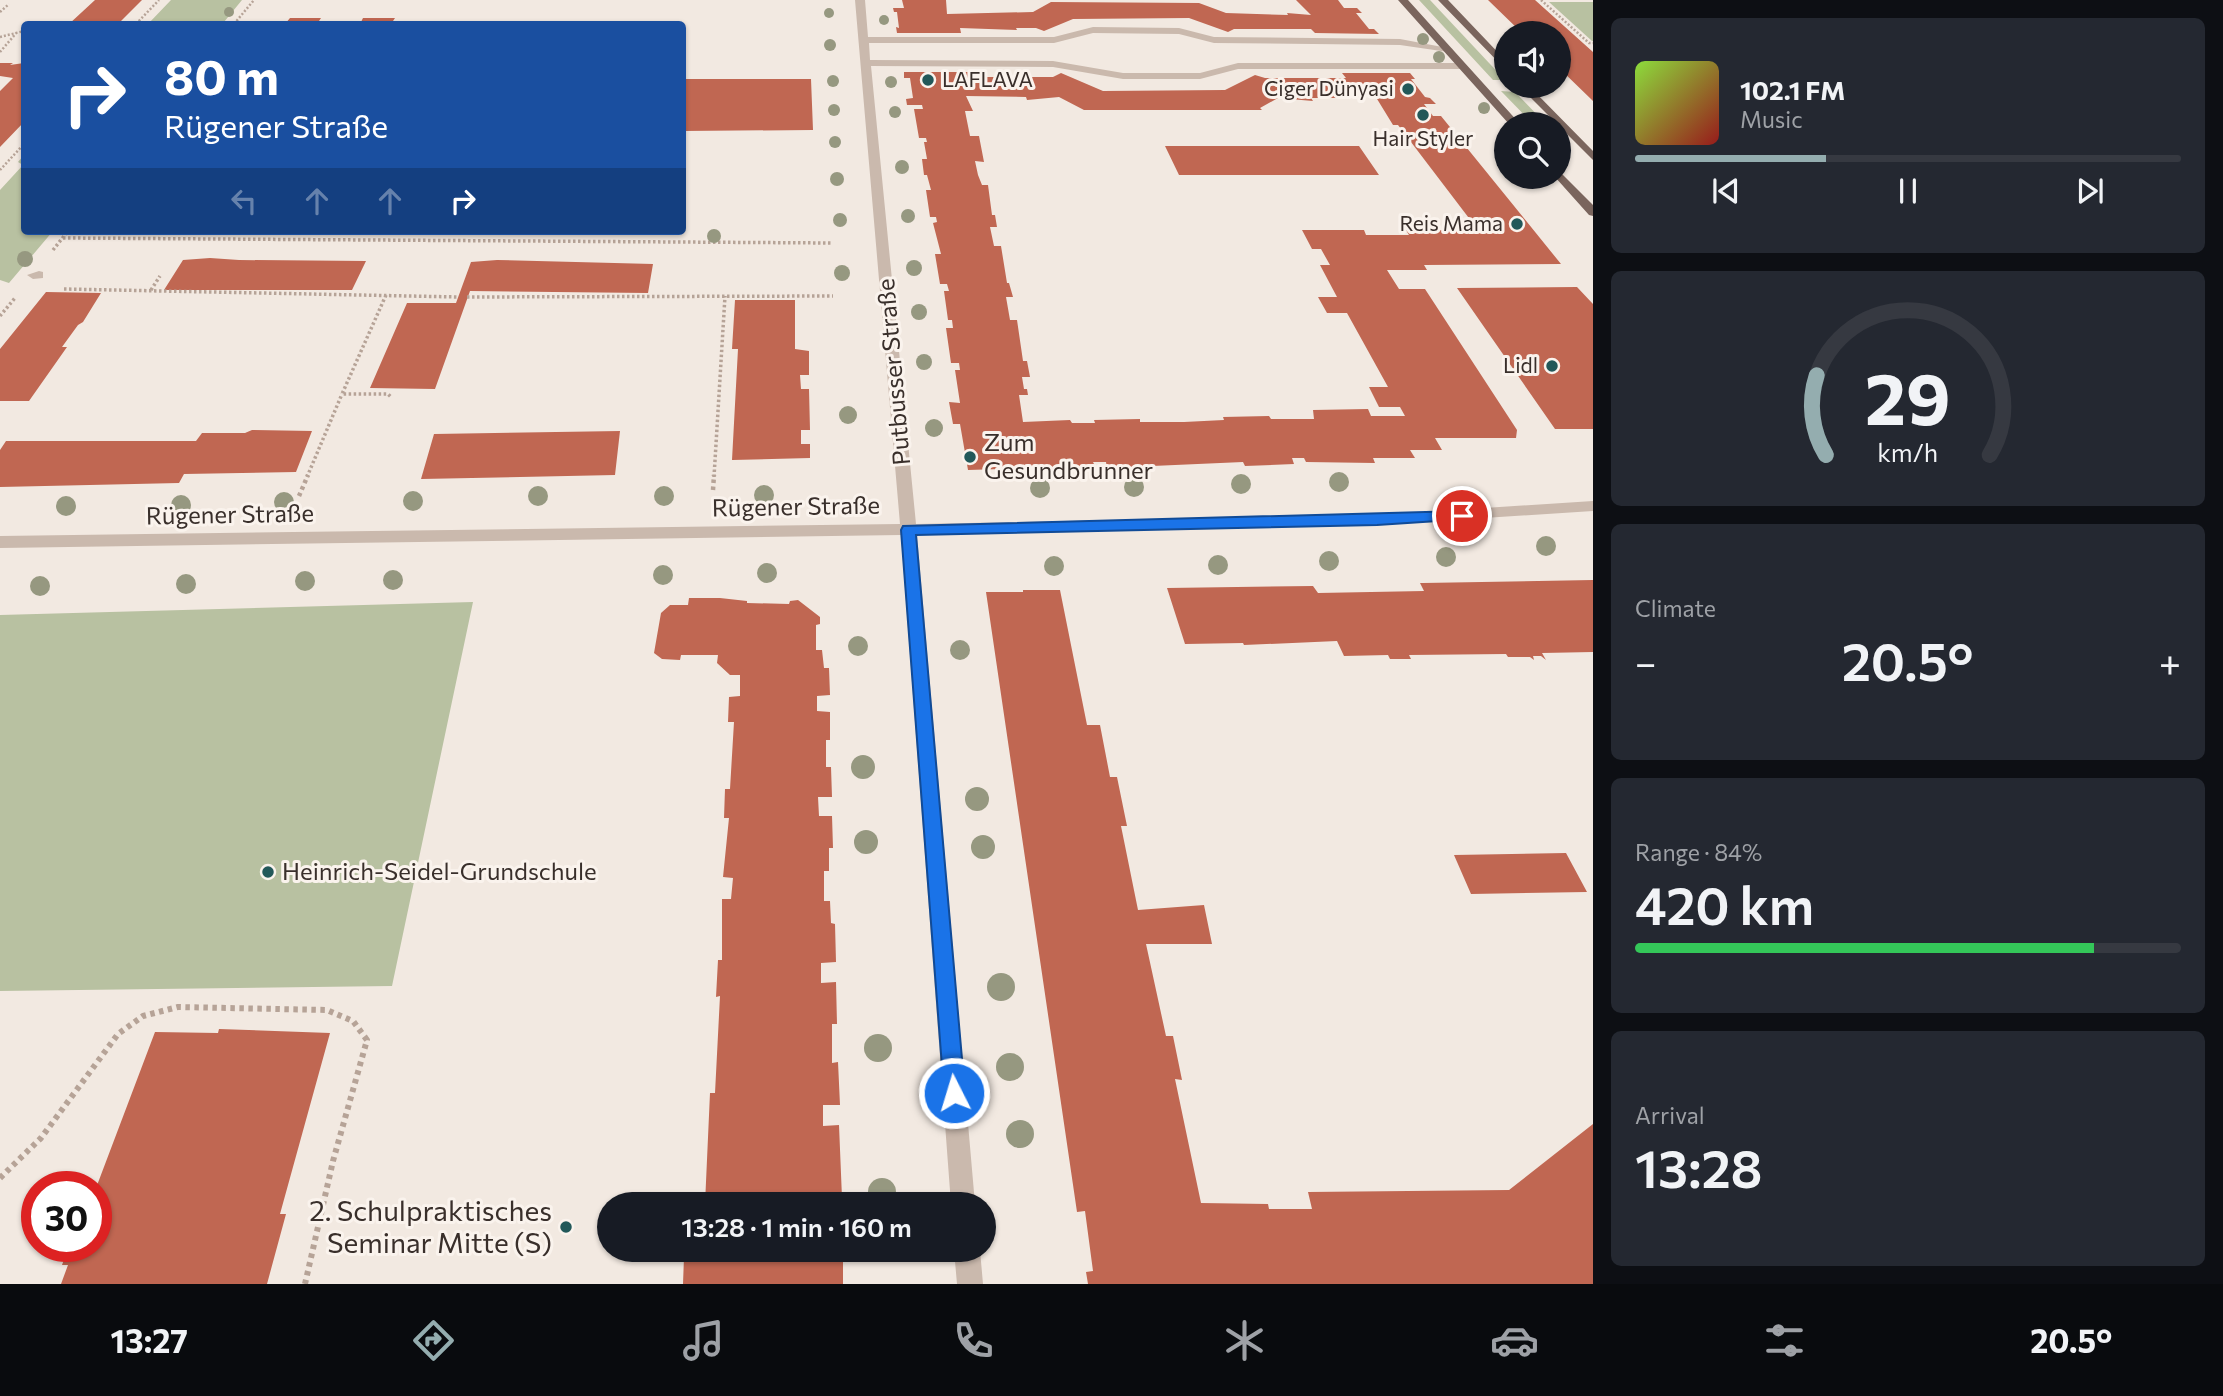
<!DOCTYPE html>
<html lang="en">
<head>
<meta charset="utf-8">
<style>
  body { margin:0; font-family:Commissioner,sans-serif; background:#242831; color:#f1f3f6; height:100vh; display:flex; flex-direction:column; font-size:26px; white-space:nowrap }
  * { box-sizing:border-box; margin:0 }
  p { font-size:23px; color:#9ea1a6 }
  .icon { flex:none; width:38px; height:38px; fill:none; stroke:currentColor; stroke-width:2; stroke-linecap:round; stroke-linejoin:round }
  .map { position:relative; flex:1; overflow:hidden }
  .panel { display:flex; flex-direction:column; gap:18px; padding:18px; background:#0d0f14; width:630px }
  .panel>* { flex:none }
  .top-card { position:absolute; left:21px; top:21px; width:665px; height:214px; border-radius:7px; box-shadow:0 2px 5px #0004; background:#1a4fa0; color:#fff; overflow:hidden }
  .controls { position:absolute; left:1494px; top:21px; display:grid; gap:14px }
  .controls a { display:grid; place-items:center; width:77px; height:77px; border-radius:50%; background:#171b24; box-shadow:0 2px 5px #0004; font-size:35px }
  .speed { position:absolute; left:21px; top:1171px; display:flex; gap:14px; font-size:35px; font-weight:700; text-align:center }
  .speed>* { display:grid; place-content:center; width:91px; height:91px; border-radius:50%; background:#171b24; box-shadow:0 2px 5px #0004; line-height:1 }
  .speed .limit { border:10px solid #d22; background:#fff; color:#111 }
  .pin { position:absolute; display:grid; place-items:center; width:60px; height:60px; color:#fff; margin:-30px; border:4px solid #fff; border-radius:50%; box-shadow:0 2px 7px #0007 }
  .me { position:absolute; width:77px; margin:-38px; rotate:355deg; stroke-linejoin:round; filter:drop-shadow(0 0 5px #0008) }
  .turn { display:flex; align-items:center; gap:24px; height:147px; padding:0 28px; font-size:32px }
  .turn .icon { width:91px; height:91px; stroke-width:2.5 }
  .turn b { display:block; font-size:49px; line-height:60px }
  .lanes { display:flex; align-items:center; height:66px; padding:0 28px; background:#0003; justify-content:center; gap:35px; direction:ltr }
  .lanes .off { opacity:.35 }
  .big { font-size:52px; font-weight:600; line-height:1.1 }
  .panel .card { flex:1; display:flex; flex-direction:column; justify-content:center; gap:10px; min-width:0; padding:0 24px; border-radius:10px; background:#242831 }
  .panel .dial { align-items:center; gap:0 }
  .dial svg { height:182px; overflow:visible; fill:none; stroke:#363941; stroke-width:7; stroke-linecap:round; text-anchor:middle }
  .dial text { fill:#f1f3f6; stroke:none }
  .song { display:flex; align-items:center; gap:21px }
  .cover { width:84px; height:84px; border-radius:10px; background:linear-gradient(135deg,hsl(90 70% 55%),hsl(0 70% 35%)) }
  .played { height:7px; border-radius:4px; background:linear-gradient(90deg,#94adaf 35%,#363941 35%) }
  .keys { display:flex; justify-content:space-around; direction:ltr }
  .heat { display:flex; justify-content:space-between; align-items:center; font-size:38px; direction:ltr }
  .charge { height:10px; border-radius:5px; background:linear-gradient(90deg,#34c759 84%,#363941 0) }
  .trip { position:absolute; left:597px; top:1192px; width:399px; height:70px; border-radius:35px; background:#171b24; box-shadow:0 2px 5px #0004; font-weight:600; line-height:70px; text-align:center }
  .tab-bar { display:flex; height:112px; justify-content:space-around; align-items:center; background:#090b0e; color:#9ea1a6 }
  .tab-bar .icon { width:49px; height:49px }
  .tab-bar .on { color:#94adaf }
  .tab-bar b { font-size:32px; color:#f1f3f6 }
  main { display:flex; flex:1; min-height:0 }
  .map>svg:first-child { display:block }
  .green { fill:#b8c1a1 }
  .building { fill:#c06752; fill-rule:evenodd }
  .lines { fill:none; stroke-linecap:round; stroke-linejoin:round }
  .path-far3 { stroke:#b6a397; stroke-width:2.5; stroke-dasharray:2 2; stroke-linecap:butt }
  .path-far2 { stroke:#b6a397; stroke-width:3.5; stroke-dasharray:2.5 2.5; stroke-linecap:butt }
  .path-far1 { stroke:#b6a397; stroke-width:4.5; stroke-dasharray:3.5 3.5; stroke-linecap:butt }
  .path { stroke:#b6a397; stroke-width:6; stroke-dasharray:4.5 4.5; stroke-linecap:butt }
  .minor { fill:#cab9ad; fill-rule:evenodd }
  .major { fill:#7a655d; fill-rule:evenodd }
  .tree { fill:#969880 }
  .route { fill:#1a73e8; stroke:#114b97; stroke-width:2 }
  .poi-dot { fill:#225859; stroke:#faf3ed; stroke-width:2.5 }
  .labels { text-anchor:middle; stroke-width:6; stroke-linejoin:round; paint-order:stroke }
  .far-poi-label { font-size:21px; fill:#392f2b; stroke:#faf3ed; text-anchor:end }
  .street-label { font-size:24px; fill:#392f2b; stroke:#faf3ed }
  .poi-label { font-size:24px; fill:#392f2b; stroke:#faf3ed; text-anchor:start }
  .near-poi-label { font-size:28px; fill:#392f2b; stroke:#faf3ed; text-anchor:end }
</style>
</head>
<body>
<main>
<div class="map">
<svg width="1593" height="1284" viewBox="0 0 1593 1284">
  <rect width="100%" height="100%" fill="#f2e9e1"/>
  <path class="green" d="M171,0H242L224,22L216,24H148Z
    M1419,0H1430L1505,80H1493Z
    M1549,2H1593V41H1592Z
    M1501,91L1515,92L1546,124H1533Z
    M24,155V231H53L9,283L0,280V190L23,165L18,162Z
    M473,602L392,986L0,991V615Z"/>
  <path class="building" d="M95,0H142L118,24H69Z
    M902,0H946L947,14L1033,12L1051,2L1199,3L1226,13L1288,15L1287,13L1311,15L1296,0H1338L1344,8H1357L1362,13H1356L1369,29H1374L1379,34L1315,33L1311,29H1234L1228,32L1189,18L1073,19L1044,31L1036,28H1016L1017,30L960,28L961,33H897L896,27L899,28L897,12H894L893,8H904Z
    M1488,0H1535L1593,52V101L1559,68V33H1522Z
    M290,18H321L317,24H285Z
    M363,18H395L391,24H360Z
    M0,63H13L10,65L24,63V122L0,147V91L13,78L0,76Z
    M904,72H972L973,77H1053L1061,73L1103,91L1225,90L1255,75L1265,78H1346L1342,73H1410L1415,79H1411L1425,97L1430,98L1436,104H1424L1433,116H1441L1561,264L1424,265L1427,270H1387L1399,289H1425L1517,430L1516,438H1435L1442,450H1410L1415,458H1373L1375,463L1306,462L1304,458H1292L1294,464L1245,466L1243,462L1107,468L1106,462H1093L1095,466L968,470L960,424H953L949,402L960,403L955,370H960L959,363H951L946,328H953L952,320H948L944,291H949L947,284H940L935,254H941L933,223L937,222L936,217H930L926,190H931L927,175H924L922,159H927L924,142H927L926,138H919L914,109H923L922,105H907L906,99L913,98L910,78H904ZM1371,94H1374L1393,125H1398L1478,230H1406L1409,235H1366L1364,230H1302L1312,249H1321L1330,265H1320L1337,297H1318L1327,313H1347L1388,387H1369L1379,407H1400L1405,416H1371L1368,409L1313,410L1314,419H1271L1269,416L1223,417L1224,420L1184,422H1140V419L1094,420L1095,423H1072L1070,420L1023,422L1019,395H1028L1027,389H1024L1022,377H1030L1027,361H1023L1017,320H1010L1006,297H1013L1009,283H1007L1001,246H994L990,227H997L995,215H992L988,185H982L978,175L975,161L984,162L979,136H970L965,111H973L966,96L1026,97L1027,100L1059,97L1084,110H1262L1260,108L1278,98L1313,101L1311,98H1360L1358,95Z
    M682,79H811L813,130L682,131Z
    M1165,146H1359L1379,175H1179Z
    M210,258L239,260L366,261L352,290H164L183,260Z
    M497,260L653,264L648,293L470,291L435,389L370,388L407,303H456L471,262Z
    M1577,287L1593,304V429H1555L1457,288Z
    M46,292L101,293L83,322L78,325L62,347H67L29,401H0V349Z
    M735,300H795V349L809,351V375H800L801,389H809L810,430H801V444H810V458L732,460L738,349H732Z
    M252,430L312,431L296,472L184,474L179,483L0,487V450L6,441H196L202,433H245Z
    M620,431L615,475L421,479L434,434Z
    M1593,580V652L1542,653L1546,660L1541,656H1533L1534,660L1530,657H1508L1506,654L1409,655L1411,659H1390L1388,655L1344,656L1337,641L1244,645L1243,643L1185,644L1167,588L1313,586L1318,593L1424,591L1420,583H1423Z
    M1023,590H1060L1087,725H1100L1110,777H1117L1127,826H1121L1138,910L1204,905L1212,944H1146L1166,1036H1173L1182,1080L1175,1079L1201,1203L1268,1204L1269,1209H1312L1308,1192L1509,1190L1593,1124V1284H1088L1086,1272L1093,1271L1085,1211L1077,1212L986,592H1023Z
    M689,598H720L747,601V603L789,604L790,601L798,600L820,617V624L816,625V650H822L824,668H829L830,695L817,696V711L830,712V740H826V767H831L832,797H818L819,816H832L833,848H829V871H824V901H830L831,923L835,924L836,962L821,963V983L836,982L837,1024H832V1063L838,1062L840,1105H823V1126L839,1125L842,1198L845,1199V1204H705L710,1093H715L720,996L716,997L718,960H722V899H731L733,878L723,877L729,818H724L725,789H730L734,722H728L729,697L740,696V675H730L717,663L718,655H681L680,660L662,659L654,653L661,613L670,605H688Z
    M1566,853L1587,892L1471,894L1454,855Z
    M219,1029L330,1033L280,1214H286L267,1284H61L68,1265H62L69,1246H96V1188L155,1032L218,1033Z
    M703,1250H846V1255L843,1254V1284H683L684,1257L703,1256Z"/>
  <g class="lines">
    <path class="path-far3" d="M1541,0L1589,43H1593
      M0,12L9,4
      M136,24L159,0
      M234,24L254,0
      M0,37L24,31
      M0,52L18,31
      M0,170L24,144"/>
    <path class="path-far2" d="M63,238L831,243
      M53,250L68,231
      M64,289L458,297
      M151,290L160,276
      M386,295L342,394H388L391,397
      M467,297L833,296
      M0,316L15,298
      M307,477L342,394
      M714,477L725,296"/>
    <path class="path-far1" d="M713,490L714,475
      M299,496L308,475"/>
    <path class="path" d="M0,1178L41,1138L118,1034L143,1016L178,1007L327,1010L353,1021L367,1040L333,1161L305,1284"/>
    <path class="minor" d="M855,0H865L868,37H1054L1093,27L1179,28L1214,37L1400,39L1453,49L1448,52L1400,45L1214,43L1179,34L1093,33L1054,43H869L870,60L1053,61L1123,73H1200L1238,63H1462L1467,66L1462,69H1238L1200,79H1123L1053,67L871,66L916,524L1377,515L1593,501V511L1377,525L917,535L975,1204H951L901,535L0,548V536L900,524Z
      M39,271L43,272V278L33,279L27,275Z
      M954,1250H980L983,1284H957Z"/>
    <path class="major" d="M1398,0H1408L1520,124H1509Z
      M1438,0H1448L1507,62V71Z
      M1519,86H1529L1593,151V160Z
      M1559,171L1593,205V216L1589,215L1555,177H1559Z"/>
  </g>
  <g class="tree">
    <circle cx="229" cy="12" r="5"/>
    <circle cx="829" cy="13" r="5"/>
    <circle cx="884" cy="20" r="5"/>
    <circle cx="1423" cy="39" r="6"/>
    <circle cx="830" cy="45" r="6"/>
    <circle cx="1439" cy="57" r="6"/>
    <circle cx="833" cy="81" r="6"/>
    <circle cx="891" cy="82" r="6"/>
    <circle cx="1484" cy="108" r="6"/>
    <circle cx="834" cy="110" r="6"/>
    <circle cx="895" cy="112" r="6"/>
    <circle cx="835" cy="142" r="6"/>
    <circle cx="902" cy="167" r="7"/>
    <circle cx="837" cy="179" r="7"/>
    <circle cx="908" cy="216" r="7"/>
    <circle cx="840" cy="220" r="7"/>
    <circle cx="714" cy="236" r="7"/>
    <circle cx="25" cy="259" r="8"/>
    <circle cx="914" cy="268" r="8"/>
    <circle cx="842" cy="273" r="8"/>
    <circle cx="919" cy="312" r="8"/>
    <circle cx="924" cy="362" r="8"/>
    <circle cx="848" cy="415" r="9"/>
    <circle cx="934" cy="428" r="9"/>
    <circle cx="1339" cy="482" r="10"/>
    <circle cx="1241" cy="484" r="10"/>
    <circle cx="1134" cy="487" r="10"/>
    <circle cx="1040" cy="488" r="10"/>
    <circle cx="764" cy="495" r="10"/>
    <circle cx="538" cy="496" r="10"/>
    <circle cx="664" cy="496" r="10"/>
    <circle cx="413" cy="501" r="10"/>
    <circle cx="284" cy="502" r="10"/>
    <circle cx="181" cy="505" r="10"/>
    <circle cx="66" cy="506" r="10"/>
    <circle cx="1546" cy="546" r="10"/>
    <circle cx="1446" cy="557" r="10"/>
    <circle cx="1329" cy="561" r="10"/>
    <circle cx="1218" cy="565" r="10"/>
    <circle cx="1054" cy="566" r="10"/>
    <circle cx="767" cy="573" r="10"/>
    <circle cx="663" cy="575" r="10"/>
    <circle cx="393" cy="580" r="10"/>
    <circle cx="305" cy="581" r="10"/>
    <circle cx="186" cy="584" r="10"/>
    <circle cx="40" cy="586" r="10"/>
    <circle cx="858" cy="646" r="10"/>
    <circle cx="960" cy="650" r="10"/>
    <circle cx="863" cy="767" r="12"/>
    <circle cx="977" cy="799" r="12"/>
    <circle cx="866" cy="842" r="12"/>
    <circle cx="983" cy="847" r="12"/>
    <circle cx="1001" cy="987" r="14"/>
    <circle cx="878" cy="1048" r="14"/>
    <circle cx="1010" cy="1067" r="14"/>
    <circle cx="1020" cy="1134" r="14"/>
    <circle cx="882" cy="1192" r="14"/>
  </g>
  <path class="route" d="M1462,511L1470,516L1468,519L1377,525L916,535L965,1093L962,1101L954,1104L947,1101L944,1093L901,530L903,526Z"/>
  <g class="poi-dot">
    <circle cx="928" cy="80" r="7"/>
    <circle cx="1408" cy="89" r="7"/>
    <circle cx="1423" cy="115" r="7"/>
    <circle cx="1517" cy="224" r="7"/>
    <circle cx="1552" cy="366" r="7"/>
    <circle cx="970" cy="457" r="7"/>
    <circle cx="268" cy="872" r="7"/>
    <circle cx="566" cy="1227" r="7"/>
  </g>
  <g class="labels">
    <g class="far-poi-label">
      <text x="942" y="87" text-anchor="start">LAFLAVA</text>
      <text x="1394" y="96">Ciger Dünyasi</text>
      <text x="1423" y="146" text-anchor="middle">Hair Styler</text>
      <text x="1503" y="231">Reis Mama</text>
      <text x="1538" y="373">Lidl</text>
    </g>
    <g class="street-label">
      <text transform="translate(894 372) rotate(-95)" y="8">Putbusser Straße</text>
      <text transform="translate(796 507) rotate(-1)" y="8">Rügener Straße</text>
      <text transform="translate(230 515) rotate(-1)" y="8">Rügener Straße</text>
    </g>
    <g class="poi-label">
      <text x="984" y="451">Zum<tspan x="984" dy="28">Gesundbrunner</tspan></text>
      <text x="282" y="880">Heinrich-Seidel-Grundschule</text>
    </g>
    <g class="near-poi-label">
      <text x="552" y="1221">2. Schulpraktisches<tspan x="552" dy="32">Seminar Mitte (S)</tspan></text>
    </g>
  </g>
</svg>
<div class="controls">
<a><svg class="icon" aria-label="sound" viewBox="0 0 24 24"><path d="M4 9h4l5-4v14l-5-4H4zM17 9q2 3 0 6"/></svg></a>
<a><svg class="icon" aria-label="search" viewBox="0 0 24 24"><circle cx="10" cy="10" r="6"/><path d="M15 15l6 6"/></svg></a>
</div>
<div class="speed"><div class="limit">30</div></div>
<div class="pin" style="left:1462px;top:516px;background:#d93025"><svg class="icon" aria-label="arrive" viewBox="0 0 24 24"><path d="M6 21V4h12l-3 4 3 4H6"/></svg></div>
<svg class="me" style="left:954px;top:1093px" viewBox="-20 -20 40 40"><circle r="17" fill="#1a73e8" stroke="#fff" stroke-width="3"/><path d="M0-11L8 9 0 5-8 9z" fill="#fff"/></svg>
<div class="trip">13:28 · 1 min · 160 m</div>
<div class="top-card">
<div class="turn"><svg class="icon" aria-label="right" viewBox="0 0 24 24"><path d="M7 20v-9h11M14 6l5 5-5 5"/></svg><div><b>80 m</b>Rügener Straße</div></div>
<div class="lanes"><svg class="icon off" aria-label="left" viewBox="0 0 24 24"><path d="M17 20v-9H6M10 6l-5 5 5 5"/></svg><svg class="icon off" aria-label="ahead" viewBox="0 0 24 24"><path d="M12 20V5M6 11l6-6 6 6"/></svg><svg class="icon off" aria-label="ahead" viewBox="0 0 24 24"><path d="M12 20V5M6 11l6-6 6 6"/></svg><svg class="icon" aria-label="right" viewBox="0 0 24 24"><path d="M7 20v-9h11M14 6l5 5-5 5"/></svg></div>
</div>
</div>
<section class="panel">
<div class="card">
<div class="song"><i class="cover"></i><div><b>102.1 FM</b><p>Music</p></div></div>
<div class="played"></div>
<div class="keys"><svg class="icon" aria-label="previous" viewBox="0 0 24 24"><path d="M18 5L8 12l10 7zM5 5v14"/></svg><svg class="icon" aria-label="pause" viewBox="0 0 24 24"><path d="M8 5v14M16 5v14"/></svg><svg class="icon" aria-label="next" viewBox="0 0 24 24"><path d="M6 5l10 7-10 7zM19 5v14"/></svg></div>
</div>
<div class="card dial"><svg viewBox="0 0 100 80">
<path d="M14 69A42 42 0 1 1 86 69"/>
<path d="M14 69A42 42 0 0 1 10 34" stroke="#94adaf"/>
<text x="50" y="56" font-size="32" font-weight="700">29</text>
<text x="50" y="72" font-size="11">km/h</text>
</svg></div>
<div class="card"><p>Climate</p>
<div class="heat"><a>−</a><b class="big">20.5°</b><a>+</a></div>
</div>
<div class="card"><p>Range · 84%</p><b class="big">420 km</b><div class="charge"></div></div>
<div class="card"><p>Arrival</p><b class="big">13:28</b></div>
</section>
</main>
<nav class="tab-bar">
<b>13:27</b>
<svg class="icon on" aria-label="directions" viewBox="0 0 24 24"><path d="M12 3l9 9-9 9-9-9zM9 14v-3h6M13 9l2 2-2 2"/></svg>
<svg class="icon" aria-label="music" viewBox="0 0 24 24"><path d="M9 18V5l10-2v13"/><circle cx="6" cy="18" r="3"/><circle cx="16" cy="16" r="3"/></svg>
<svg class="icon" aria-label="phone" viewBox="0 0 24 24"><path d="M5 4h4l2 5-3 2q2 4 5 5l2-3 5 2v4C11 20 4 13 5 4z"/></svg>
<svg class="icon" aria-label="climate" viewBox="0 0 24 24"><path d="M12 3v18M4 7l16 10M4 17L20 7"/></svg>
<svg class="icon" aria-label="car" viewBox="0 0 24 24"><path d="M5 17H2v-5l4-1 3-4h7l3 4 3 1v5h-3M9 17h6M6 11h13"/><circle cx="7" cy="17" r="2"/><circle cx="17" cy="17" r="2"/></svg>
<svg class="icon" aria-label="filters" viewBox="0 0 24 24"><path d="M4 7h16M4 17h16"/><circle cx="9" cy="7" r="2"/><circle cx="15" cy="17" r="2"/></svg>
<b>20.5°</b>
</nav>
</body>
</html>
